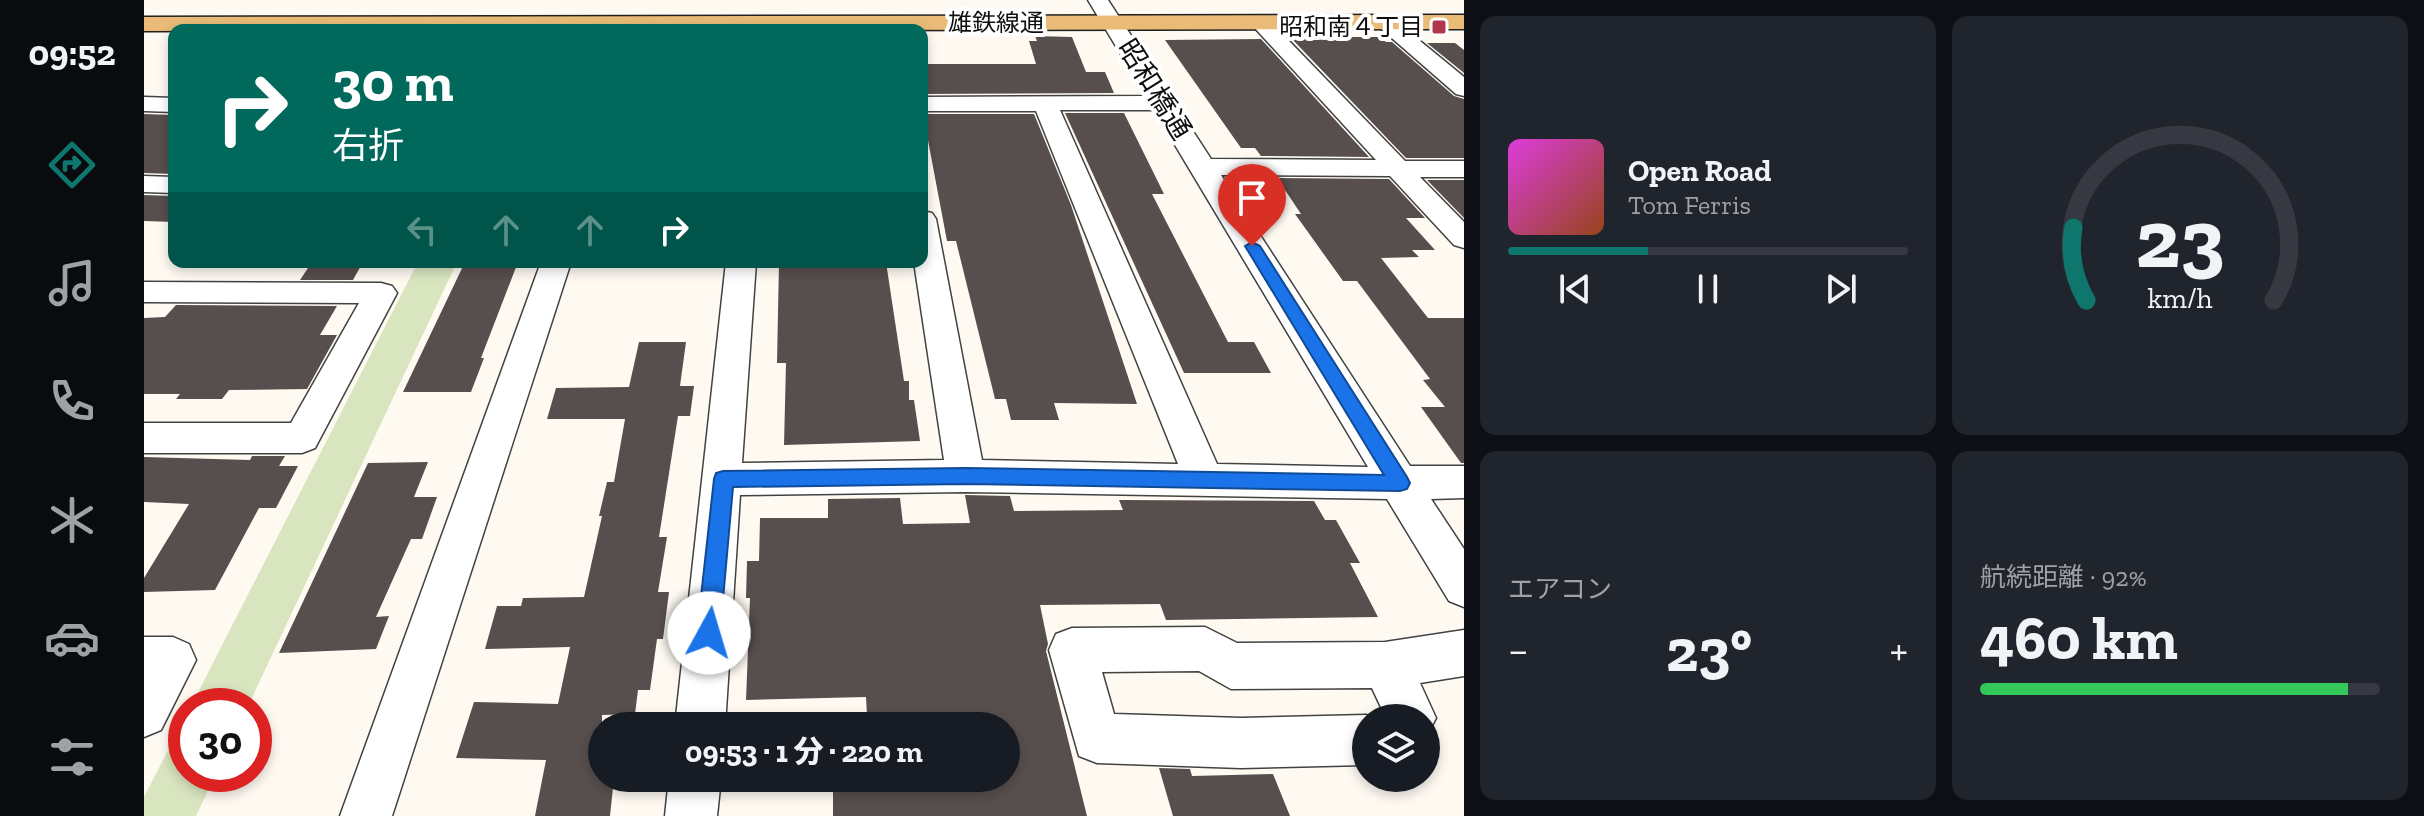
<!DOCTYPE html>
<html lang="ja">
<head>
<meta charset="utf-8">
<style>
  body { margin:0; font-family:"Zilla Slab","Noto Sans JP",serif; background:#20242c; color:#f1f3f6; height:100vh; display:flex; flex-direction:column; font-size:30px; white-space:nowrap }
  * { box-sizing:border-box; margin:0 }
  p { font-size:26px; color:#9ea1a6 }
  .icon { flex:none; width:44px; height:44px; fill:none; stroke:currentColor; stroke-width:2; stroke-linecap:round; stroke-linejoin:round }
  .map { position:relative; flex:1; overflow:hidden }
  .panel { display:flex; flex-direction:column; gap:16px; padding:16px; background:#0d0f14; width:960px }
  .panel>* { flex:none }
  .banner { position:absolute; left:24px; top:24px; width:760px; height:244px; border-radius:16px; box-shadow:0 4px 12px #0003; background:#00695c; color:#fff; overflow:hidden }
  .controls { position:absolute; left:1208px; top:704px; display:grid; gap:16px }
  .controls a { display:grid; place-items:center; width:88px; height:88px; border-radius:50%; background:#171b24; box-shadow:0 4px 12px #0003; font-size:40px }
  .speed { position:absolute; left:24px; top:688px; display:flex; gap:16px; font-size:40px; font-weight:700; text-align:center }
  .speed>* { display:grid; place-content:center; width:104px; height:104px; border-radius:50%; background:#171b24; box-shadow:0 4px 12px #0003; line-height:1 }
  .speed .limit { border:12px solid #d22; background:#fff; color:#111 }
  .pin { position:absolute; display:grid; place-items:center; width:68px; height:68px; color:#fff; margin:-82px -34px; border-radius:50% 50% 50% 0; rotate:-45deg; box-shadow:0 0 8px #0007 }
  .pin .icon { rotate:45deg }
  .me { position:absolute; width:88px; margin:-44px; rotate:6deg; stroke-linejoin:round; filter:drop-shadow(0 0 6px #0008) }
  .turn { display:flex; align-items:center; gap:28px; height:168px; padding:0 32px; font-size:36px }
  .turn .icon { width:104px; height:104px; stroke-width:2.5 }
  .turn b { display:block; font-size:56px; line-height:68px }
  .lanes { display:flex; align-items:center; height:76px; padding:0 32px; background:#0003; justify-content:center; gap:40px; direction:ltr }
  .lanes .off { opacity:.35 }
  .big { font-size:60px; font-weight:800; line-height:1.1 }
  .panel .tile { flex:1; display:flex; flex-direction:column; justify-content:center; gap:12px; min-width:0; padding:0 28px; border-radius:16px; background:#20242c }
  .panel .dial { align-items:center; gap:0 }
  .dial svg { height:208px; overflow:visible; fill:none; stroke:#363941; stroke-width:7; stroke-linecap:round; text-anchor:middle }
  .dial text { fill:#f1f3f6; stroke:none }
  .song { display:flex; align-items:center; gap:24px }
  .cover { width:96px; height:96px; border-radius:12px; background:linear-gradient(135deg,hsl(300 70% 55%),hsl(20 70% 35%)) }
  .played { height:8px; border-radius:4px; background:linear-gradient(90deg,#0f766e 35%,#363941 35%) }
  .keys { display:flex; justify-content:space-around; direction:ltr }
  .heat { display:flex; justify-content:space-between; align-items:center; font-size:44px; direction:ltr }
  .charge { height:12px; border-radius:6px; background:linear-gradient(90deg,#34c759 92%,#363941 0) }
  .panel .tiles { flex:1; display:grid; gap:16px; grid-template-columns:repeat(2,1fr) }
  .trip { position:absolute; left:444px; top:712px; width:432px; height:80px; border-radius:40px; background:#171b24; box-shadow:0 4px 12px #0003; font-weight:800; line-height:80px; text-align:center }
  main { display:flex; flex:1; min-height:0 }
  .menu { display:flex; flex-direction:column; width:144px; justify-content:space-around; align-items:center; background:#090b0e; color:#9ea1a6 }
  .menu .icon { width:56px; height:56px }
  .menu .selected { color:#0f766e }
  .menu b { font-size:36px; color:#f1f3f6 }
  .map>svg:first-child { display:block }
  .green { fill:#d9e5bf }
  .building { fill:#574f4d }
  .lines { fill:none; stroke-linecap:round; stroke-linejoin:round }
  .minor-casing { stroke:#424242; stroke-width:3 }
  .major-casing { stroke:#202020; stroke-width:3 }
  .minor { fill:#fff; fill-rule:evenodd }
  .major { fill:#e9bb77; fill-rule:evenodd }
  .route { fill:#1a73e8; stroke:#114b97; stroke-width:2 }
  .poi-dot { fill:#b0364f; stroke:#fff; stroke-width:3 }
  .labels { text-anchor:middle; stroke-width:8; stroke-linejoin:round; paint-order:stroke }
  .far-street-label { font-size:24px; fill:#0f0f0f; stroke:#fff }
  .far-poi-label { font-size:24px; fill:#0f0f0f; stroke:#fff; text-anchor:end }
  .street-label { font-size:28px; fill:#0f0f0f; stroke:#fff }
</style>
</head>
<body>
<main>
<nav class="menu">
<b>09:52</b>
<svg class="icon selected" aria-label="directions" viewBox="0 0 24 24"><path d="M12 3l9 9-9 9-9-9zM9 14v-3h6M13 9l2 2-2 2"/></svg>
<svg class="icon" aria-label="music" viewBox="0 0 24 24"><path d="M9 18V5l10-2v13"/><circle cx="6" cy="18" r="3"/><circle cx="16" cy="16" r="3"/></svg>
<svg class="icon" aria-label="phone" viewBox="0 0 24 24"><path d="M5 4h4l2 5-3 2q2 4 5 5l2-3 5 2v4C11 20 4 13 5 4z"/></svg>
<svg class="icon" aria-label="climate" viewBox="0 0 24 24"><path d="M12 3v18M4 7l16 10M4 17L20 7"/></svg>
<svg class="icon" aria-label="car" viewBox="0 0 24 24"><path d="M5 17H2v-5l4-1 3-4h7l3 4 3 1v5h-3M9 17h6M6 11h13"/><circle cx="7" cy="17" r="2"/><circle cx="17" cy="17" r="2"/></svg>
<svg class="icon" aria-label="filters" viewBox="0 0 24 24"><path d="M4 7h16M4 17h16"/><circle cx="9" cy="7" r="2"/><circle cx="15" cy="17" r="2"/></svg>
</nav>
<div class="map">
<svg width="1320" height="816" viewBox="0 0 1320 816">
  <rect width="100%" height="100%" fill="#fefaf2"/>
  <path class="green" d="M274,262H313L104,706H47Z
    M42,715V774H72L52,816H0V797Z"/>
  <path class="building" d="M891,36L928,37L942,72H961L970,93L778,94V64H892L885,41H893Z
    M1195,37H1236L1242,42H1248L1310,96L1320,99V158H1262L1148,39L1197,40Z
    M1117,39L1225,157L1117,156L1111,148H1097L1021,40Z
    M1283,43H1311L1320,50V73Z
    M921,113H980L1020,194H1008L1084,342H1110L1127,373H1040Z
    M0,114L30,115V174L0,173Z
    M779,114H890L927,205L993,404L910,403L915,420H867L862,399H851L812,241H803Z
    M1133,178L1245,179L1281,218H1262L1291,250H1268L1275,257L1237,258L1284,318H1320V463H1317L1277,407H1301L1279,380L1286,379L1213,281H1199L1151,214H1157Z
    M1283,180H1320V218Z
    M0,195L30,196V222L0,221Z
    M168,262H219L209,280H156Z
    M321,262H374L337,358H340L327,392H259Z
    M635,262H742L760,381H765V400H770L776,441L640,445L642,363H633Z
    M32,305L193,306L176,335H193L163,389L85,390L78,399H32L36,394H0V318L21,317Z
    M495,342H542L536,386H550L546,416H534L515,537H523L514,592H525L519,639H513L506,690H494L491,714L458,715V778H470L466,816H391L402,760L312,758L330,702L414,704L426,647L341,649L353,606H377L379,598L440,597L458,516H455L463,482H470L481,419H403L412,388L485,387Z
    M108,456H141L135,466H154L132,508H115L71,590L0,592V578L45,504L0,502V457L106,460Z
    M284,462L270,497H293L278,539H267L232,617L245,616L232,649L135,653L224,463Z
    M821,495L866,496L870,511L979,510L975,500L1170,501L1181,520H1192L1216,563H1206L1234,617L1022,620L1016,604L896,605L904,644L902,651L943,816H689V778H862V726H794L793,718L723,716L722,697L602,700L606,598H602L603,561H615L616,518H684V499L756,498L759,524L826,523Z
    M1015,768L1046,769L1048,776L1129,774L1146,816H1029Z"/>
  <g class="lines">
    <g class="minor-casing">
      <path id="minor" d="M944,0H964L1067,159L1232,160L1108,25L1105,21L1108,17H1122L1261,161H1320V177H1276L1320,222V248L1310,245L1246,176L1077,175L1266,466H1320V498L1287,499L1320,549V607L1305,601L1243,499L822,492L596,495L581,726H531L582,262H612L598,463L800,460L770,262H778V211L788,213L792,219L838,460L1034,464L892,111H778V97L1002,96ZM916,110H1010L1224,467L1073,464Z
        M1241,16L1248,18L1320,77V96L1312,94L1234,26L1231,22L1234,18Z
        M0,97L30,98V112L0,111Z
        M0,176L30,177V193L0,192Z
        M397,262H427L248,816H196Z
        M0,282L237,283L248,286L253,293L171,448L158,453H0V423H147L215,303L0,302Z
        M1061,627L1093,643L1241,642L1320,630V676L1276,683L1292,718L1282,737V718H1242L1228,688L1087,689L1055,671L958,672L970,714L1097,718L1222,715L1229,718H1222V765L1097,768L953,763L935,756L905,650L912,634L928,628Z
        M0,637H29L45,644L52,660L17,730L0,737Z
        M525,778H577L573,816H521Z"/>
    </g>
    <g class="major-casing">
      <path id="major" d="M1320,15V29L0,31V17Z"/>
    </g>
    <use href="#minor" class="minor"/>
    <use href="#major" class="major"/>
  </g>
  <path class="route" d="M1108,242L1116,246L1263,477L1266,483L1263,489L1256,491L822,484L589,487L576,633L573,641L565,644L557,641L553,633L570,479L572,473L579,471L822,468L1240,475L1101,246Z"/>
  <rect class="poi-dot" x="1287" y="19" width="16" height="16" rx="4"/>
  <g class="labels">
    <g class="far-street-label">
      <text x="852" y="31">雄鉄線通</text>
    </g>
    <g class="far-poi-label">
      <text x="1279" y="35">昭和南４丁目</text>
    </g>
    <g class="street-label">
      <text transform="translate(1011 89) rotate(58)" y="10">昭和橋通</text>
    </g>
  </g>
</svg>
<div class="controls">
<a><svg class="icon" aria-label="layers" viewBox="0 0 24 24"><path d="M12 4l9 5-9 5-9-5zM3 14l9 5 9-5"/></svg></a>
</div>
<div class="speed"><div class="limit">30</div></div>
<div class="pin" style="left:1108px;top:246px;background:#d93025"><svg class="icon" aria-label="arrive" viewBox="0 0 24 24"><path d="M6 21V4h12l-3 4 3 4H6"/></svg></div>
<svg class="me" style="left:565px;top:633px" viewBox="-20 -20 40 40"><circle r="19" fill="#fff"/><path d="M0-13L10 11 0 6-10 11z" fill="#1a73e8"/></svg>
<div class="trip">09:53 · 1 分 · 220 m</div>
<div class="banner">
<div class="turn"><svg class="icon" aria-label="right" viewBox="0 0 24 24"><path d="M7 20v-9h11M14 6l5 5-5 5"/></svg><div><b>30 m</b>右折</div></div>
<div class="lanes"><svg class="icon off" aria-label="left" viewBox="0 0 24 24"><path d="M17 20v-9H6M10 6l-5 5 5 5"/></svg><svg class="icon off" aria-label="ahead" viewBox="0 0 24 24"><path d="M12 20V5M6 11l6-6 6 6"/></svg><svg class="icon off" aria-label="ahead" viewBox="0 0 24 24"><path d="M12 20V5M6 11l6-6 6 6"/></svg><svg class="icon" aria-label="right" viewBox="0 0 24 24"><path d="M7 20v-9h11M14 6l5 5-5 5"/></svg></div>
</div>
</div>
<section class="panel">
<div class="tiles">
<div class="tile">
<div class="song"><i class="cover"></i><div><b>Open Road</b><p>Tom Ferris</p></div></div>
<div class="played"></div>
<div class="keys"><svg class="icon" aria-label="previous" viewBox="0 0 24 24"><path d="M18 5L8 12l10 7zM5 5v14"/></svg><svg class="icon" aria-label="pause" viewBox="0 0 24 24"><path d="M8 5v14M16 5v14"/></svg><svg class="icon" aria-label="next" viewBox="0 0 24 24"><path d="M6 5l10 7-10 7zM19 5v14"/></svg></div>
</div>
<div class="tile dial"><svg viewBox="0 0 100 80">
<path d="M14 69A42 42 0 1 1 86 69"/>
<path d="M14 69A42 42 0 0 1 9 41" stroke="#0f766e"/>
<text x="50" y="56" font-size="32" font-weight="700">23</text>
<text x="50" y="72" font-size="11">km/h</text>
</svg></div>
<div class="tile"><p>エアコン</p>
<div class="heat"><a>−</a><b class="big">23°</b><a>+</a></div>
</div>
<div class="tile"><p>航続距離 · 92%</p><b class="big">460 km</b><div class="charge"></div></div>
</div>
</section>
</main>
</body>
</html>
